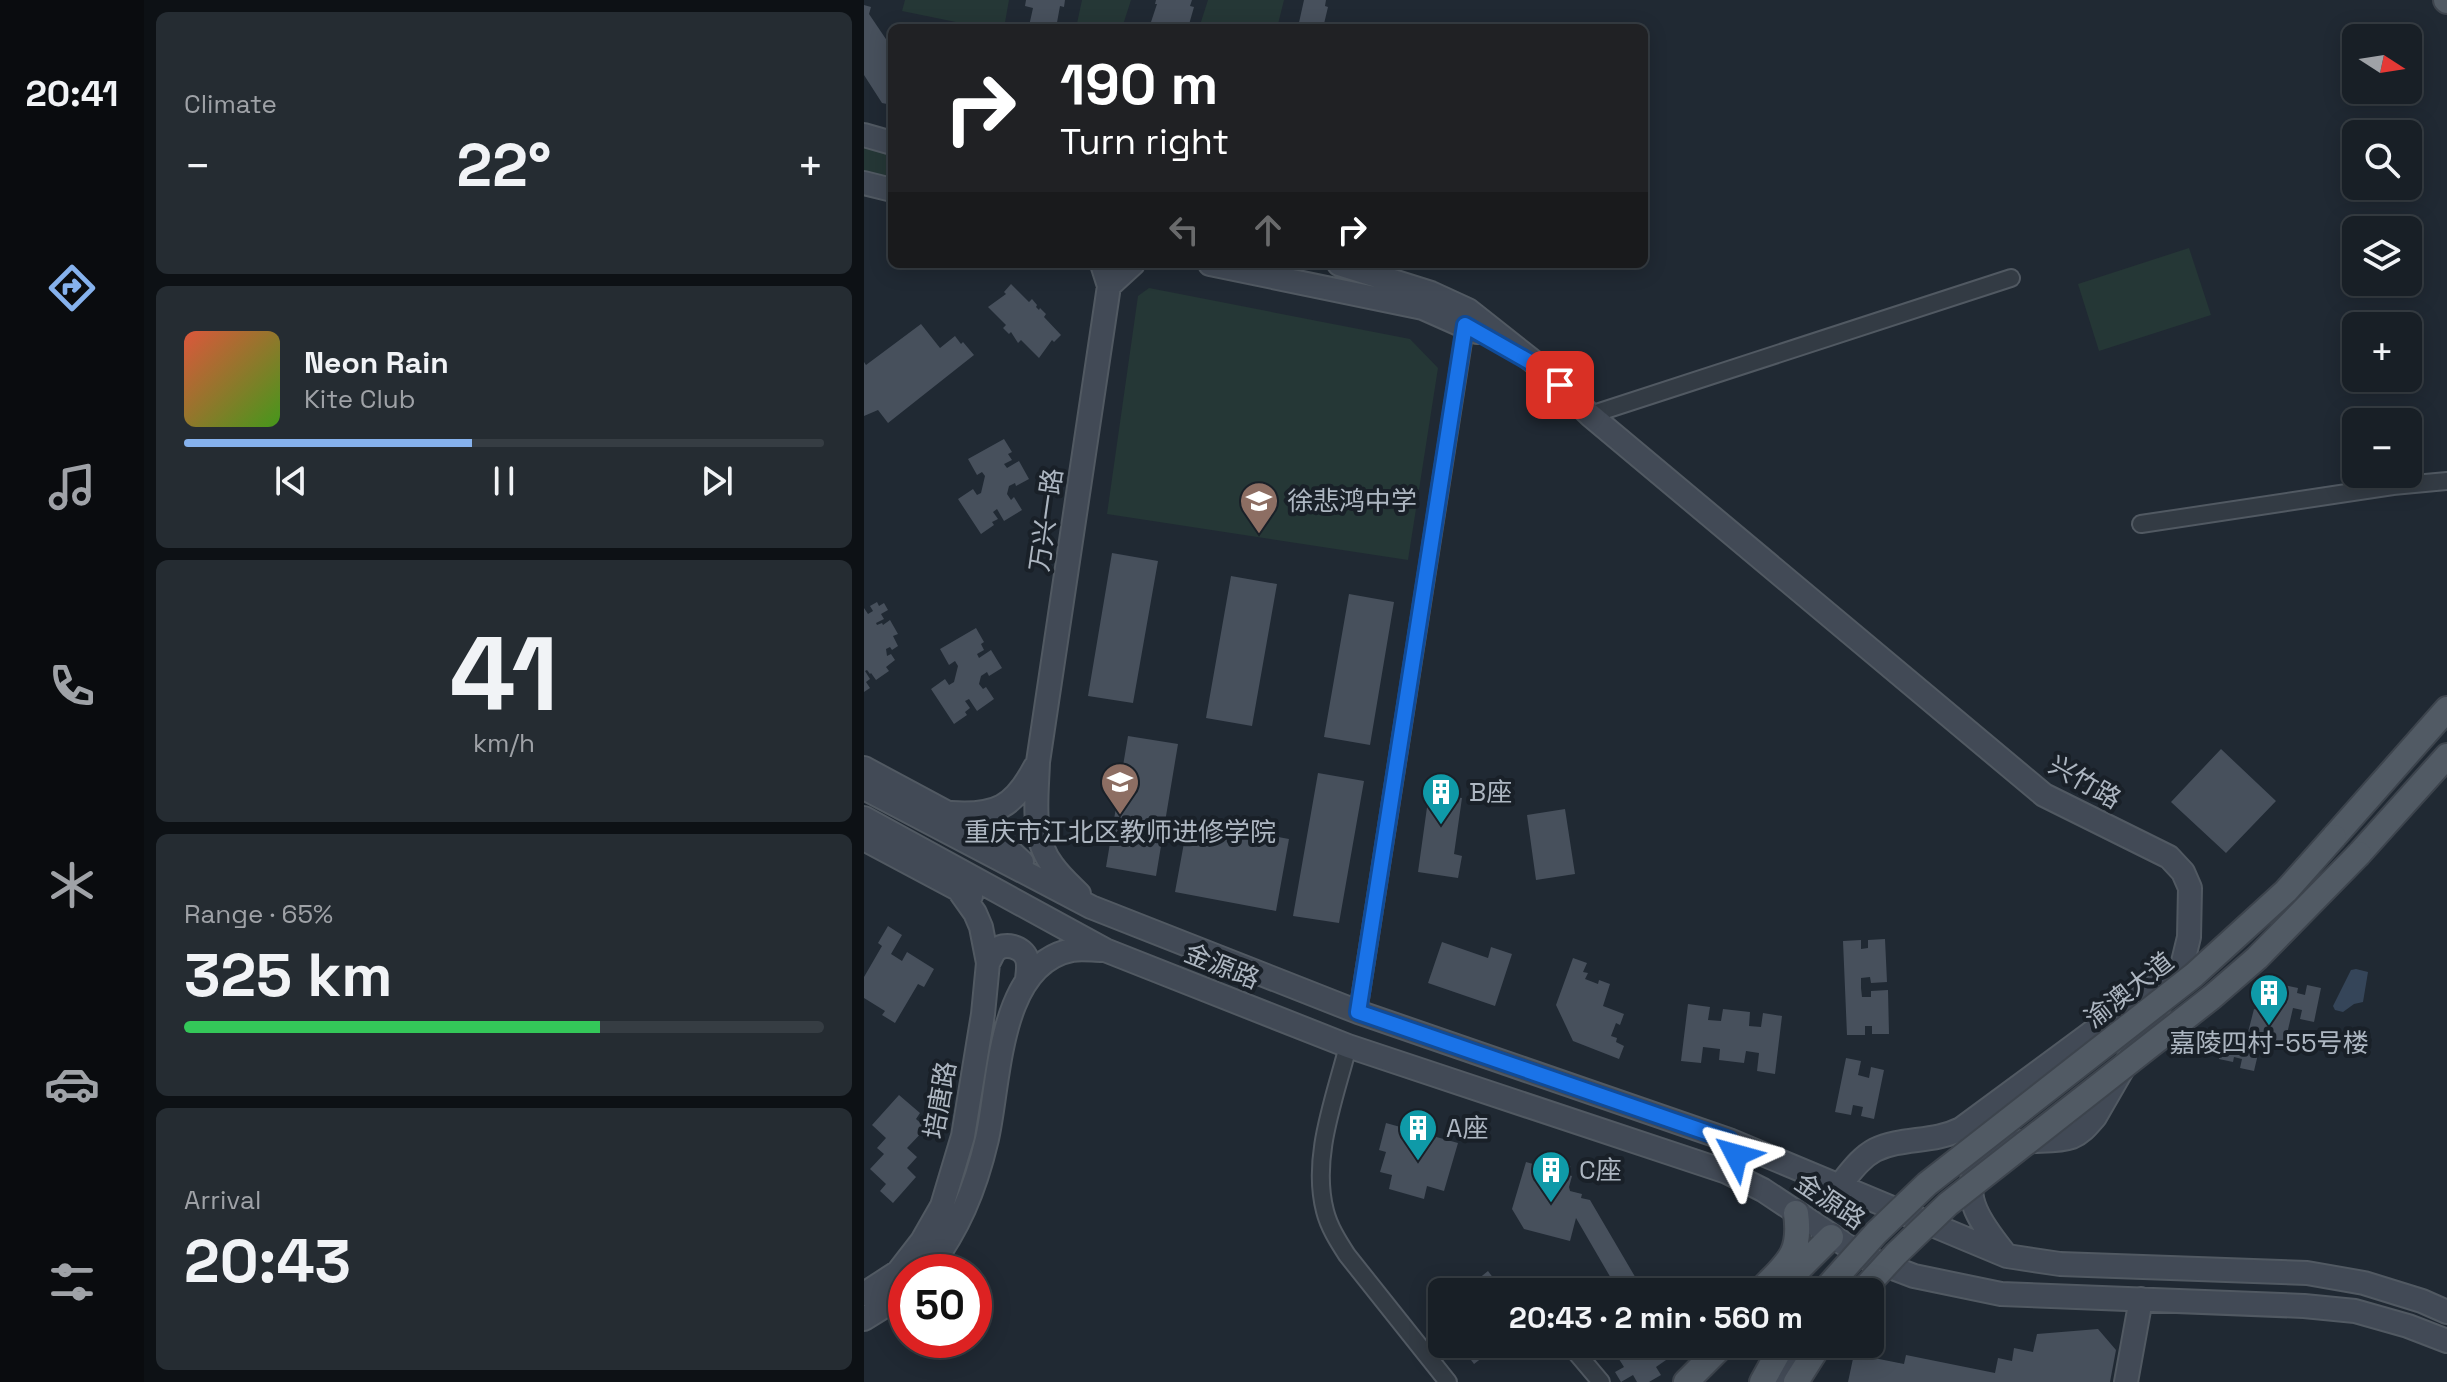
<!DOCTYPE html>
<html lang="en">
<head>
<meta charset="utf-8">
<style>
  body { margin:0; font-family:"Space Grotesk","Noto Sans SC",sans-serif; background:#252c32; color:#f1f3f6; height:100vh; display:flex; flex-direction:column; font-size:30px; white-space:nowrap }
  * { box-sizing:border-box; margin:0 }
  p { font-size:26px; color:#9fa2a7 }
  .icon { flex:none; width:44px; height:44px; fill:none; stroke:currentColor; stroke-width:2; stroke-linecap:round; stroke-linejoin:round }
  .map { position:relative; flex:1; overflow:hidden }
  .sheet { display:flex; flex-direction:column; gap:12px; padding:12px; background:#0d1115; width:720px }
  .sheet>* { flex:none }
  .banner { position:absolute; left:24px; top:24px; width:760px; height:244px; border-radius:12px; box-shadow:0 4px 20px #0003,0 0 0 2px #363d43; background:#202124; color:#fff; overflow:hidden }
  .needle { width:52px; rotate:102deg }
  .tools { position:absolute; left:1478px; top:24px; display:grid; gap:16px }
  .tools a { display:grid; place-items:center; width:80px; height:80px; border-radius:12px; background:#181f26; box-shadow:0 4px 20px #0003,0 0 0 2px #363d43; font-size:40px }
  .speed { position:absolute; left:24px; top:1254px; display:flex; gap:16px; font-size:40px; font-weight:700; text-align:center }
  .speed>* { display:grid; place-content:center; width:104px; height:104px; border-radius:50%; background:#181f26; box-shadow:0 4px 20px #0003,0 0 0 2px #363d43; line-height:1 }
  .speed .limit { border:12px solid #d22; background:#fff; color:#111 }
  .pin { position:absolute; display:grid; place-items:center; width:68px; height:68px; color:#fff; margin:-34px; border-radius:16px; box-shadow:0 4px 12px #0006 }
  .me { position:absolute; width:88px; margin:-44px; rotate:309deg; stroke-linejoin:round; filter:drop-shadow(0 0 6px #0008) }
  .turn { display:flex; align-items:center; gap:28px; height:168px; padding:0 40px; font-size:36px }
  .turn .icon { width:104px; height:104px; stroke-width:2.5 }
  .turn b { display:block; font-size:56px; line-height:68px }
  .lanes { display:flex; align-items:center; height:76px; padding:0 40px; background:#0003; justify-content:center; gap:40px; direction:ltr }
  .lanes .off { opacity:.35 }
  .big { font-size:60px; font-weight:700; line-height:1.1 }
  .sheet .widget { flex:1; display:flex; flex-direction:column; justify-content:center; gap:12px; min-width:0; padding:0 28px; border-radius:12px; background:#252c32 }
  .sheet .dial { align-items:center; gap:0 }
  .dial b { font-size:104px; line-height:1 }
  .song { display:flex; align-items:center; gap:24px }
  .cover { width:96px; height:96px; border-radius:12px; background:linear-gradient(135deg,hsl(10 70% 55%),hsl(100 70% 35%)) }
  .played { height:8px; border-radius:4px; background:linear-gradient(90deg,#86b2ed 45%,#363d43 45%) }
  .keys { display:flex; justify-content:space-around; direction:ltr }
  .heat { display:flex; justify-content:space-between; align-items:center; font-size:44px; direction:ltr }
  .charge { height:12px; border-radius:6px; background:linear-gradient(90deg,#34c759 65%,#363d43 0) }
  .trip { position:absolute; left:564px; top:1278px; width:456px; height:80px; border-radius:12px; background:#181f26; box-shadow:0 4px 20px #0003,0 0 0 2px #363d43; font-weight:700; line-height:80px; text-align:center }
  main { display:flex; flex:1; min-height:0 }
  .dock { display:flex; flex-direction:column; width:144px; justify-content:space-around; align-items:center; background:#0a0c0f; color:#9fa2a7 }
  .dock .icon { width:56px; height:56px }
  .dock .current { color:#86b2ed }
  .dock b { font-size:36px; color:#f1f3f6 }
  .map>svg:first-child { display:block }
  .green { fill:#253736 }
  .water { fill:#354559 }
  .building { fill:#47505c }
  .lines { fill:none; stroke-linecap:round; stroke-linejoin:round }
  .street-casing { stroke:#515962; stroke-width:20 }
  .secondary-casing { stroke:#515962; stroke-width:26 }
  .primary-casing { stroke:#3d444d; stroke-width:28 }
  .street { stroke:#333b44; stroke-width:16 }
  .secondary { stroke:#424a56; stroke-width:22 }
  .primary { stroke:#515a64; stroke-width:24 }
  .primary-bridge-casing { stroke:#3d444d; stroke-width:28; stroke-linecap:butt }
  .primary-bridge { stroke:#515a64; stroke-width:24 }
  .route-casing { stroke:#114b97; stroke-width:20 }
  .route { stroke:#1a73e8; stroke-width:14 }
  .labels { text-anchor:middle; stroke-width:8; stroke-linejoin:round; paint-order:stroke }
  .poi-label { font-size:26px; fill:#adb6c1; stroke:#192028; text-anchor:start }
  .street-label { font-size:26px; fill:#adb6c1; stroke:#192028 }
</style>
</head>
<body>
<main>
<nav class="dock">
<b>20:41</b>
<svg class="icon current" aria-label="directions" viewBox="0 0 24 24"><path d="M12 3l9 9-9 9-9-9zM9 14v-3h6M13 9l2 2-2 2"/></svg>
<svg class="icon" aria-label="music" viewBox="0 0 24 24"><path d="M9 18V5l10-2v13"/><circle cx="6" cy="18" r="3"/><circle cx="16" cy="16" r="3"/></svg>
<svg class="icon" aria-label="phone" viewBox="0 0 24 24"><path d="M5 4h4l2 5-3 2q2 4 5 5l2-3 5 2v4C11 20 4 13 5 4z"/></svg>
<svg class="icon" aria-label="climate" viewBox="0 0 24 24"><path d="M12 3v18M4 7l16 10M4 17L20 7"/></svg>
<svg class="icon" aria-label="car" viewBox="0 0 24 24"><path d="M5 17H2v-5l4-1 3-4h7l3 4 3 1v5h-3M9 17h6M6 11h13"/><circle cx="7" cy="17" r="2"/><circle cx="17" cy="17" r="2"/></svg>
<svg class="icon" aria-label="filters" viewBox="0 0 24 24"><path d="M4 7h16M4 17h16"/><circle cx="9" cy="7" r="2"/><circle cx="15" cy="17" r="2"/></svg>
</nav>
<section class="sheet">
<div class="widget"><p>Climate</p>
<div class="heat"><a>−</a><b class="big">22°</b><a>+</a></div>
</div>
<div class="widget">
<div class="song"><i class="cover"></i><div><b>Neon Rain</b><p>Kite Club</p></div></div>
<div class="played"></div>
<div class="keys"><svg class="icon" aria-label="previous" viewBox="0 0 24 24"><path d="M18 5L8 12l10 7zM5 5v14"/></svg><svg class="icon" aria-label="pause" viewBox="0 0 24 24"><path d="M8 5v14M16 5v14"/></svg><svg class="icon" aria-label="next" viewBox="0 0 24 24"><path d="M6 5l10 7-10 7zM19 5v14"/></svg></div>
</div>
<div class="widget dial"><b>41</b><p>km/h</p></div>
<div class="widget"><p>Range · 65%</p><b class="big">325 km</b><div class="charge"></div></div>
<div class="widget"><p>Arrival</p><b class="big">20:43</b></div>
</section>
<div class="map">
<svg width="1583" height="1382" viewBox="0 0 1583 1382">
  <rect width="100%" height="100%" fill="#202933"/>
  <path class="green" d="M41,0H145L140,28H121L38,11Z
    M218,0H267L258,28H212Z
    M344,0H420L413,28H335Z
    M0,144L28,152V181L0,175Z
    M1325,248L1347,315L1235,351L1214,284Z
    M285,288L546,339L574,368L544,560L243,514L274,296Z"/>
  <path class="water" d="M1492,969L1504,972L1499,1002L1490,1004L1479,1012L1471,1010L1469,1006L1487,970Z"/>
  <path class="building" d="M162,0H201L200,7L196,6L192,28L165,26L169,8L161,6Z
    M292,0H328L326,6L330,7L324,28H285L293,4H291Z
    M440,0H462L461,6L464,7L459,28L434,27Z
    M0,5L7,7L5,14L28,48V105L18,103L0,75Z
    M147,284L165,302L168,299L173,305L172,307L175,310L176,308L182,314L180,317L197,335L190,342L188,340L175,358L157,340L154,343L147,332L145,334L139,328L142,325L124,307L142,294L140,292Z
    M57,324L76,348L91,336L97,344L99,342L110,355L24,423L14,410L0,416V362L2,365Z
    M140,439L148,452L144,454L148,460L140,464L143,468L155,461L165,479L152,486L151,483L145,486L143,494L147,500L150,497L158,510L140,521L133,509L129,512L134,519L128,522L130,525L117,534L94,499L109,489L113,495L117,493L121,476L118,472L113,475L104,459Z
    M248,553L294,561L269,703L224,696Z
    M367,576L413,584L388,726L342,718Z
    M485,594L530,602L506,745L460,737Z
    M13,602L15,606L20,603L24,610L17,614L20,619L12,623L13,625L18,623L19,625L26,620L34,634L29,636L34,646L28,650L26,647L22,649L23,656L27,654L31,660L22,667L25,671L12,680L7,673L6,674L3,670L1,671L6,679L2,682L6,688L0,692V608L4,614L9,611L6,606Z
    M112,628L120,642L117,644L120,650L113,654L115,658L127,650L138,668L125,676L123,672L117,676L115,684L119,689L122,687L130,699L113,711L105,699L101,701L106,708L101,712L103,715L90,724L67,689L81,679L85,685L90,682L94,666L91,661L85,665L76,649Z
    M264,736L314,744L292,876L242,867Z
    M1357,749L1412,801L1362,853L1307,802Z
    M454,773L500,781L475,923L429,916Z
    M565,793L598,798L590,854L598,856L594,878L554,872Z
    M701,809L711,874L672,880L663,815Z
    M324,821L425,839L412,911L311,892Z
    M24,926L38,935L27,954L38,961L43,952L70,969L60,987L54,984L31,1023L18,1015L21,1011L0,998V977L18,946L14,943Z
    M1021,939L1023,982L1007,983L1006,977L997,978V988L998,997H1007V991L1024,990L1025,1034H1008V1026H1001V1035H983L979,941L997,940V949L1004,948V940Z
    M578,942L624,958L627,947L648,954L631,1006L564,983Z
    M709,958L723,963L719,972L724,973L721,979L734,984L735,980L746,984L739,1006L760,1014L756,1025L752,1023L747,1036L753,1038L752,1042L760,1046L755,1059L709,1041L692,1005Z
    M1420,985L1434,988L1433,993L1441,995L1443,985L1457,988L1450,1022L1436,1019L1438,1010L1429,1008L1420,1047L1406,1044L1408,1035L1399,1033L1390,1071L1376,1068L1378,1059L1370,1057L1369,1062L1355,1059L1361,1034L1374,1036L1373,1042L1381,1044L1390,1009L1404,1012L1403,1018L1411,1020Z
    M824,1004L846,1007L844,1020L857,1021L859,1009L886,1012L885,1026L897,1027L899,1013L918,1016L911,1074L893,1071L895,1053L882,1051L880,1063L855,1060L856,1049L839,1047L837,1063L817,1061Z
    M982,1058L997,1061L994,1075L1005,1078L1007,1067L1020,1070L1010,1119L997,1116L999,1107L989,1105L987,1115L971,1112Z
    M35,1095L56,1113L52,1119L62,1128L43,1148L53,1157L43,1168L52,1177L29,1203L16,1191L22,1184L6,1169L20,1154L13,1148L22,1138L8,1125Z
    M522,1123L594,1143L580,1191L563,1186L560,1199L525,1189L528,1175L516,1172L522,1152L515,1150Z
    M662,1162L690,1170L693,1162L707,1166L704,1175L708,1176L705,1187L706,1191L718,1194L717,1198L726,1200L780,1292H755L712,1218L706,1241L660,1229L648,1209Z
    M624,1271L636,1287L629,1292H598Z
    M1234,1329L1252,1350L1246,1382H984L990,1354L1040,1364L1042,1355L1131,1373L1134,1358L1148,1361L1150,1348L1169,1352L1173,1334Z
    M595,1344H628L620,1351L623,1354L610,1364Z
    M755,1344H779L784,1353L789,1350L786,1344H811L815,1351L792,1367L797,1375L785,1382H773L769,1375L757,1382L751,1372L760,1367L748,1348Z"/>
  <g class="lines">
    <g class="street-casing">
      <path id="street" d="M726,415L1147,278
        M1277,524L1529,486L1583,481
        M494,1012L603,316
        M484,1046C471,1098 447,1157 461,1211C465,1227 474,1241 483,1255L584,1382
        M665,1287L668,1292
        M705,1344L737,1382"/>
    </g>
    <g class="secondary-casing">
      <path id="secondary" d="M0,135L28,143
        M0,183L28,190
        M238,264L245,286L269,264
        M346,264L559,308L613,332
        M475,264L567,293L604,310L680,370L726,415L1180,795L1305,857L1319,872L1326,888L1325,937L1318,966L1231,1117C1224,1125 1218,1133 1208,1137C1191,1143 1170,1139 1152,1143C1137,1146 1125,1154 1115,1166C1092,1195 1124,1232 1142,1255
        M0,768L134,840L158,862
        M0,788L227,907L494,1012L865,1140L1143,1256L1196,1264L1443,1273L1500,1283L1558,1301L1583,1312
        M87,813C132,816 150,807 171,767
        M0,818L241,950L484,1046L863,1172L899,1190L1000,1257L1050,1276L1137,1294L1440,1306L1491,1311L1544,1326L1583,1341
        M0,839L107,896
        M215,894C206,885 196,876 189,866C166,837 173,797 174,762L245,286
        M124,963C127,959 128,954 131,951C140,941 159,947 163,959C165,965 164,972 163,979
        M975,1186C986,1173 996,1158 1011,1150C1038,1137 1069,1143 1097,1129L1311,971
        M62,1272C94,1231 111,1190 123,1139C136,1082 134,964 208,950C217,948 229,950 238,950
        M0,1294L34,1272L58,1241L78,1206L99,1136L119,1014L124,963L117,927L111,913L94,889
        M0,1319L42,1293
        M915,1382L936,1344
        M1262,1382L1277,1299"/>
    </g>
    <g class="primary-casing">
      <path id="primary" d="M1582,0L1583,1
        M1470,837L1583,709
        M1495,854L1583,756
        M922,1282L967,1237
        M895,1292C922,1263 938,1256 932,1213
        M822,1382L860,1344
        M898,1382L919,1344
        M932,1382L956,1344"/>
    </g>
    <use href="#street" class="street"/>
    <use href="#secondary" class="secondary"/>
    <use href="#primary" class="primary"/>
    <g class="primary-bridge-casing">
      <path id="primary-bridge" d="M959,1292L1012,1233L1063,1184L1330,975L1422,891L1470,837
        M997,1292L1032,1254L1084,1204L1348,997L1393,958L1495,854"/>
    </g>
    <use href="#primary-bridge" class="primary-bridge"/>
  </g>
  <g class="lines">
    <g class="route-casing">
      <path id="route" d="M696,385L680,370L601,325L494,1012L865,1140L872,1149V1155"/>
    </g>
    <use href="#route" class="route"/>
  </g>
  <defs>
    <g id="school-pin" transform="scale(2)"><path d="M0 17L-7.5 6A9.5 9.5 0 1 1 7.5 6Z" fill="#8d6e63" stroke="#192028"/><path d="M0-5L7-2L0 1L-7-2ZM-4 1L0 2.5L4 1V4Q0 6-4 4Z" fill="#fff"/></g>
    <g id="university-pin" transform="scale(2)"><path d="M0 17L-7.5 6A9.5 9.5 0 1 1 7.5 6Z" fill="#8d6e63" stroke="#192028"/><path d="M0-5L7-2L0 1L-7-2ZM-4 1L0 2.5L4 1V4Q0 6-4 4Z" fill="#fff"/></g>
    <g id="building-pin" transform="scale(2)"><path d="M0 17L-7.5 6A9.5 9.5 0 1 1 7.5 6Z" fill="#0f9aa8" stroke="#192028"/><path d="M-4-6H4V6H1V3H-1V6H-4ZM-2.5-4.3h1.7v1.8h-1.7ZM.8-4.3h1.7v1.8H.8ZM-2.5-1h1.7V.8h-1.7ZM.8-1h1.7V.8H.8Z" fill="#fff"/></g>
  </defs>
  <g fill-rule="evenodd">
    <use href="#school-pin" x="395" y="501"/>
    <use href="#university-pin" x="256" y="782"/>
    <use href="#building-pin" x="577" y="792"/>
    <use href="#building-pin" x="1405" y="993"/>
    <use href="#building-pin" x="554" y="1128"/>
    <use href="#building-pin" x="687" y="1170"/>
  </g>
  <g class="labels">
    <g class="poi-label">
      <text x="423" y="510">徐悲鸿中学</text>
      <text x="605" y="801">B座</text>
      <text x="256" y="841" text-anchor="middle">重庆市江北区教师进修学院</text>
      <text x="1405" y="1052" text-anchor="middle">嘉陵四村-55号楼</text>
      <text x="582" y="1137">A座</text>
      <text x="715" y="1179">C座</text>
    </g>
    <g class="street-label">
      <text transform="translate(182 520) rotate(-82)" y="9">万兴一路</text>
      <text transform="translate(1221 782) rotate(30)" y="9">兴竹路</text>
      <text transform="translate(358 966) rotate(22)" y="9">金源路</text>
      <text transform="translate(1265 990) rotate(-38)" y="9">渝澳大道</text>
      <text transform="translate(76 1100) rotate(-80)" y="9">培唐路</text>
      <text transform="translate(966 1201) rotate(34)" y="9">金源路</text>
    </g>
  </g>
</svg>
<div class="tools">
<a><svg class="needle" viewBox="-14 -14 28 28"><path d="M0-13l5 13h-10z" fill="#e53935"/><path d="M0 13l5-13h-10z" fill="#9fa2a7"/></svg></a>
<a><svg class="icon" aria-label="search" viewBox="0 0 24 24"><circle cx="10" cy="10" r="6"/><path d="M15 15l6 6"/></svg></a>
<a><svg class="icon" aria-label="layers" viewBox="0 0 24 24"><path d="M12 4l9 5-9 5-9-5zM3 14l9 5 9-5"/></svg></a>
<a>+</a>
<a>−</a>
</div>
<div class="speed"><div class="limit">50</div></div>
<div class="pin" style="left:696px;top:385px;background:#d93025"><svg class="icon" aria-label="arrive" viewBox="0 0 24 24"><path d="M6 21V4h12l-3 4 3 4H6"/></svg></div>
<svg class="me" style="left:872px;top:1155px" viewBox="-20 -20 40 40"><path d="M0-17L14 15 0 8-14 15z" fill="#1a73e8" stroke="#fff" stroke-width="4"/></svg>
<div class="trip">20:43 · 2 min · 560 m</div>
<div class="banner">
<div class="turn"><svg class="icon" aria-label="right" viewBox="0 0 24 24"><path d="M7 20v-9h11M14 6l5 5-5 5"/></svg><div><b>190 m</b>Turn right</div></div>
<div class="lanes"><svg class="icon off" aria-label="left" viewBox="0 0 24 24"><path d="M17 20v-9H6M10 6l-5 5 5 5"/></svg><svg class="icon off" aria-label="ahead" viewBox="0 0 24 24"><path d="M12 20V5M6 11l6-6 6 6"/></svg><svg class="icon" aria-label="right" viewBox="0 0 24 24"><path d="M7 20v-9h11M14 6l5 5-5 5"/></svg></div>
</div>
</div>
</main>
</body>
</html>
